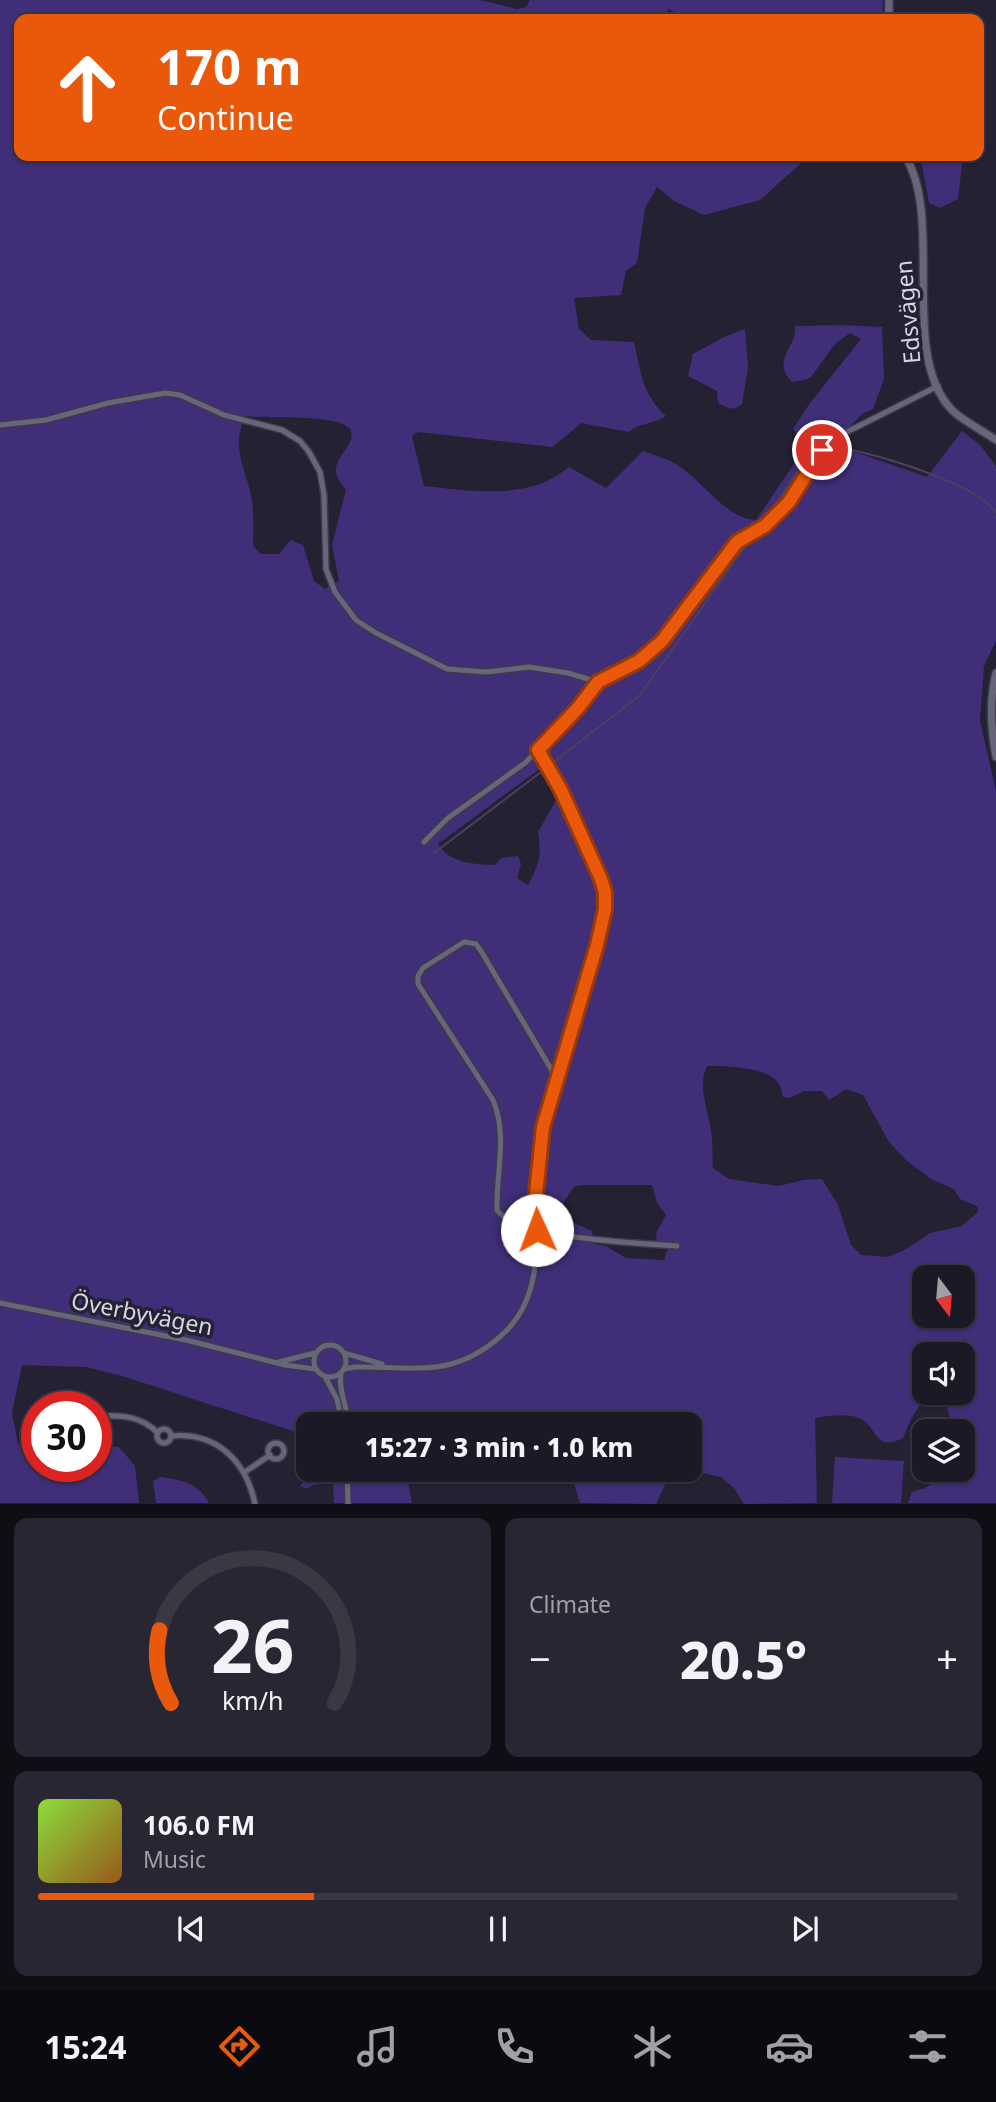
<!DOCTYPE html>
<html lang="en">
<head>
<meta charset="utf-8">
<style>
  body { margin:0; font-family:"Noto Sans",sans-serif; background:#282632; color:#f1f3f6; height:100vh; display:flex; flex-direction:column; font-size:26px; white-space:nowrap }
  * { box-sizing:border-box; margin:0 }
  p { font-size:23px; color:#a0a0a7 }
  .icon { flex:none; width:38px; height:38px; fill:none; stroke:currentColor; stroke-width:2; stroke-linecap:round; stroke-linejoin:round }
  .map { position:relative; height:1504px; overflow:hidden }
  .side { display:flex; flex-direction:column; gap:14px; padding:14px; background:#0f0e15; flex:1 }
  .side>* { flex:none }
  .top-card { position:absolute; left:14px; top:14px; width:970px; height:147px; border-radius:14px; box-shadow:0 2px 5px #0004,0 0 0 2px #393843; background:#ea580c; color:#fff; overflow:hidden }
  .needle { width:46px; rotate:164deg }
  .tools { position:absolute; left:912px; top:1265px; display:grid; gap:14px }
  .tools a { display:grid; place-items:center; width:63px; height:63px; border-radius:14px; background:#1b1926; box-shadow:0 2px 5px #0004,0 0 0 2px #393843; font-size:35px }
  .speed { position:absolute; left:21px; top:1391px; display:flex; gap:14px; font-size:35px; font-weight:700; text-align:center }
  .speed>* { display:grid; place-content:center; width:91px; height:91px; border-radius:50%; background:#1b1926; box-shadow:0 2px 5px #0004,0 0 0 2px #393843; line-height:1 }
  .speed .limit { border:10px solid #d22; background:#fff; color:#111 }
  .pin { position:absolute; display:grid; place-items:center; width:60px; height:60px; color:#fff; margin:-30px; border:4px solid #fff; border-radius:50%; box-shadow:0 2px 7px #0007 }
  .me { position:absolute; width:77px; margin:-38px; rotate:358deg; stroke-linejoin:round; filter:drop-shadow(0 0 5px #0008) }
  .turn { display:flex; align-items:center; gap:24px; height:147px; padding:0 28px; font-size:32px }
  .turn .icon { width:91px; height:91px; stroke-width:2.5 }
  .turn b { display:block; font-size:49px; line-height:60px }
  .big { font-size:52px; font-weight:800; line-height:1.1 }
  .side .tile { flex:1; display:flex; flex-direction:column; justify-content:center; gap:10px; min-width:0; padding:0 24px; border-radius:14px; background:#282632 }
  .side .dial { align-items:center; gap:0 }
  .dial svg { height:182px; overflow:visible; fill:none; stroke:#393843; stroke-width:7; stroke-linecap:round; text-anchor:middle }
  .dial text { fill:#f1f3f6; stroke:none }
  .song { display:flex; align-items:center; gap:21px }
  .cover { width:84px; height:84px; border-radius:10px; background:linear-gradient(135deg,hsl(90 70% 55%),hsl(30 70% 35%)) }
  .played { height:7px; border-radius:4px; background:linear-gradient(90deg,#ea580c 30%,#393843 30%) }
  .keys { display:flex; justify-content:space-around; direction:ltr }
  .heat { display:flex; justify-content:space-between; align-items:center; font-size:38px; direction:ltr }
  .side .tiles { flex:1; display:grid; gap:14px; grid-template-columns:1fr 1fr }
  .tile:last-child { grid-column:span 2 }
  .trip { position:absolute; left:296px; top:1412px; width:406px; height:70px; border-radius:14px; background:#1b1926; box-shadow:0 2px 5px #0004,0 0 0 2px #393843; font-weight:800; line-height:70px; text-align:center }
  .tab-bar { display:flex; height:112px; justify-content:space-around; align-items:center; background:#0b0a0f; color:#a0a0a7 }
  .tab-bar .icon { width:49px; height:49px }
  .tab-bar .active { color:#ea580c }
  .tab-bar b { font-size:32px; color:#f1f3f6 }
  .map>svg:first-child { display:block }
  .green { fill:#402e78; fill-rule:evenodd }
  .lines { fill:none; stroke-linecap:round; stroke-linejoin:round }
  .stream { stroke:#49415e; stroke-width:2 }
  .minor-casing { stroke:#3d3b4a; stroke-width:8 }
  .tertiary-casing { stroke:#3d3b4a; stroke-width:10 }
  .minor { stroke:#676579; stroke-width:5 }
  .tertiary { stroke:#676579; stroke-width:7 }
  .route-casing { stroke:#983908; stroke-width:18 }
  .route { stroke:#ea580c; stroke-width:12 }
  .labels { text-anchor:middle; stroke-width:7; stroke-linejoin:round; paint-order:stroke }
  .street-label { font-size:23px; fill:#d6d5e1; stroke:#242133 }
</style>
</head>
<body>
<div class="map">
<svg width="996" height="1504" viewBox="0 0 996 1504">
  <rect width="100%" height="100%" fill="#242133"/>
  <path class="green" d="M0,0H480L517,9L526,7L530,0H883L882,19H690L668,9L665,19H19V156H809L760,200L704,215L674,201L657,187L645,208L637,263L626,271L621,295L574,298L579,329L591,340L634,342C641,373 642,394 666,416C655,424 638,423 629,432L581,423L553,447L418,432L412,436L424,486C472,491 530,501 569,467L606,488L643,451C653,455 665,458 674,463C702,478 723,518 756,520L806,446L793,429L810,403L861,339L850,333L835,344L811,377L804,380L792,382C770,359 798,347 795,326L841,325L882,327L884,379L873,409L863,413L832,444L927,477L962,431L980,445L996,466V641L984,666L980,721L996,791V1503H908L912,1492L925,1488L936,1481L934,1470H962V1432L947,1431L951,1420L944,1399L934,1397L924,1399L912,1417L903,1438C874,1453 879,1427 859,1418C847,1413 827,1416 815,1418L817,1503L744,1504L734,1488L721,1477L689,1470L690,1424H308V1436L122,1376L86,1367L22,1365L12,1413L18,1444L37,1448V1466H96V1445L119,1447L135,1466L139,1503H0ZM245,416C262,419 345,413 351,431C355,445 335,457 336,471C336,478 342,484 346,490L332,545L339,581L325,589L314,581L303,545L291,540L279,554H261L253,546C253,531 254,516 252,501C247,469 230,451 245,416ZM541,768L558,797L538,832C542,856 539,864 528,885L517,878L521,864L518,856L501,858L495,865C475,864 450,864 438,844ZM707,1066C724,1066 766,1067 777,1081C781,1085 782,1092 783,1097L789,1098L804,1091H822L829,1100L846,1089L863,1095L889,1142L906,1160L931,1179L954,1189L960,1199L978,1207V1212L962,1226L930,1233L906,1249L888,1257L861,1255L851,1245L838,1205L822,1179L803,1180L779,1186L729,1179L713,1168C712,1158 713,1149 712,1139C711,1116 696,1088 707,1066ZM581,1185H652L657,1203L666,1215L656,1233L657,1244L668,1248L664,1260L626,1258L606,1246L594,1244L592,1231L565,1219L558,1210L574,1187ZM924,1278H962V1316H924ZM924,1354H962V1393H924Z
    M916,156H963L958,199L940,208L929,203L922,165Z
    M745,329L748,367L742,404C733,412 728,408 718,403L717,391L688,376L693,354L726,336Z
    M835,1457L904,1461L901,1503H832Z
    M310,1470H406L412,1503H334L333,1483L313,1485L307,1489L300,1486L309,1476Z
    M570,1470H679L671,1472L656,1504L580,1503Z
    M160,1477C181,1480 199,1483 209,1503H156L153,1481Z"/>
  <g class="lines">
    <path class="stream" d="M824,452C833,451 842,448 851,450C883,456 981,486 996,513
      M761,526L808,455L817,451
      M551,764L640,695L749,541
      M434,853L545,769"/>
    <g class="minor-casing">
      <path id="minor" d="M0,425L46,420L108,403L165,393L180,395L224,415L282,430L300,441L309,452L320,472L324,495L326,569L335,592L356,620L376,633L447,669L486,672L529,667L568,673L598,682
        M538,750L569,806L601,879L605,892V909L597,945L557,1078
        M424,842L448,818L525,763L578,708L602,679L639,661L662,641L737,542L765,526L789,501L822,450L831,440L938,386
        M0,1303L186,1340L285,1365L315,1369
        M314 1361a16 16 0 1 1 32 0a16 16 0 1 1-32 0Z
        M344,1353L382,1364
        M279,1362L315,1353
        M344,1369L355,1367C386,1366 422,1372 451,1364C473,1358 490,1347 506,1331C549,1288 533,1223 537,1168C540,1137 550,1109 557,1079L481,951L476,944L464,942L423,968L418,976V984L493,1100C508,1136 496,1172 497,1210C518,1239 640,1243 677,1246
        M341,1374C338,1391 348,1407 348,1424
        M325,1377L337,1399L342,1424
        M54,1407H62
        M96,1416C120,1415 140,1415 158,1433
        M157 1436a7 7 0 1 1 14 0a7 7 0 1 1-14 0Z
        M171,1436C217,1432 246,1461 255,1504
        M268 1451a8 8 0 1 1 16 0a8 8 0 1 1-16 0Z
        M347,1470L348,1504
        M245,1472L270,1455"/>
    </g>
    <g class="tertiary-casing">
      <path id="tertiary" d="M889,0V19
        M905,156C945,219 898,355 952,410C963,421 982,430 996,440
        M996,673C989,702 991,728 996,757"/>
    </g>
    <use href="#minor" class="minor"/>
    <use href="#tertiary" class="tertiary"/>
  </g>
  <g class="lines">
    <g class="route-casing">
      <path id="route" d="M537,1230L535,1203L543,1127L597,945L605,909V892L601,879L561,790L538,750L578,708L598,682L639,661L662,641L737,542L765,526L789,502L822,450"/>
    </g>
    <use href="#route" class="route"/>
  </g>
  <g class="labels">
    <g class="street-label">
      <text transform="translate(908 312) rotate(-95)" y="8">Edsvägen</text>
      <text transform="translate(142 1314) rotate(11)" y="8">Överbyvägen</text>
    </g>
  </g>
</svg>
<div class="tools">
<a><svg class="needle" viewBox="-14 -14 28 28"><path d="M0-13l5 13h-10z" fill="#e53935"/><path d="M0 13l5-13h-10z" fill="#a0a0a7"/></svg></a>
<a><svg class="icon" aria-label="sound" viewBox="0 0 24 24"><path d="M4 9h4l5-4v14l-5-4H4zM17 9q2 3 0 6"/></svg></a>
<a><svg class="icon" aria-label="layers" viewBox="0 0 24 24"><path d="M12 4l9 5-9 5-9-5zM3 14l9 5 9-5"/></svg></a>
</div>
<div class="speed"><div class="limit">30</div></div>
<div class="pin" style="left:822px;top:450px;background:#d93025"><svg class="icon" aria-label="arrive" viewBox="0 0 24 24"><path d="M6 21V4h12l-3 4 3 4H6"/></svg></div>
<svg class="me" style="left:537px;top:1230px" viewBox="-20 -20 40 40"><circle r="19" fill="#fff"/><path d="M0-13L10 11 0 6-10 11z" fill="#ea580c"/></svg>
<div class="trip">15:27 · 3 min · 1.0 km</div>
<div class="top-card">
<div class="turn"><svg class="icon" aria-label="ahead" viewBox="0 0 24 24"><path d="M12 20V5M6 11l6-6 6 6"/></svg><div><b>170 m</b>Continue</div></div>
</div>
</div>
<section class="side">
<div class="tiles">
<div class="tile dial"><svg viewBox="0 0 100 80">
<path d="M14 69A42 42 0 1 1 86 69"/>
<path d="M14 69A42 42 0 0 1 9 37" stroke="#ea580c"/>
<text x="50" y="56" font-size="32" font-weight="700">26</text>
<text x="50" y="72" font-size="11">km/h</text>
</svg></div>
<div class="tile"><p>Climate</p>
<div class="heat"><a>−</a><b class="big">20.5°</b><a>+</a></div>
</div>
<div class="tile">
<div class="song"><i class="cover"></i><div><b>106.0 FM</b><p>Music</p></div></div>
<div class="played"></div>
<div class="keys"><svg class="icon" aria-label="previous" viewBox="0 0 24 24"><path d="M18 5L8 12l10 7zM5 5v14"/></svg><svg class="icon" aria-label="pause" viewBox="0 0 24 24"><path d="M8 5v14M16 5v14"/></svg><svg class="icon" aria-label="next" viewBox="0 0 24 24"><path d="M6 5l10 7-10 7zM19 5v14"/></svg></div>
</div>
</div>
</section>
<nav class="tab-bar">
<b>15:24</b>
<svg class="icon active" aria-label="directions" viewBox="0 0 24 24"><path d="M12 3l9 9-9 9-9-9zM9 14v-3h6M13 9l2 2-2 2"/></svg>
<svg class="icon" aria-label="music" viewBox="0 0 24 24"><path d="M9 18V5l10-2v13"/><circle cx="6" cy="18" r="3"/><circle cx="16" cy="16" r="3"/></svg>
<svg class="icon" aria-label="phone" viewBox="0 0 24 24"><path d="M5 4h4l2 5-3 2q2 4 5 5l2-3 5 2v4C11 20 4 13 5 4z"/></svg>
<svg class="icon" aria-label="climate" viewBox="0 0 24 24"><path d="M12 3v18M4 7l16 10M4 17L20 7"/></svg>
<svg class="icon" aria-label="car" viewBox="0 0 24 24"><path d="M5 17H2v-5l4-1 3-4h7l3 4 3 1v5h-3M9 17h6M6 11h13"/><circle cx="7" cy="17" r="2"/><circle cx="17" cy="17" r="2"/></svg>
<svg class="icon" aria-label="filters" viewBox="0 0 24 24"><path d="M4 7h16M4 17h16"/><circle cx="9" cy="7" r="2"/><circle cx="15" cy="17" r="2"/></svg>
</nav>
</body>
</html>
